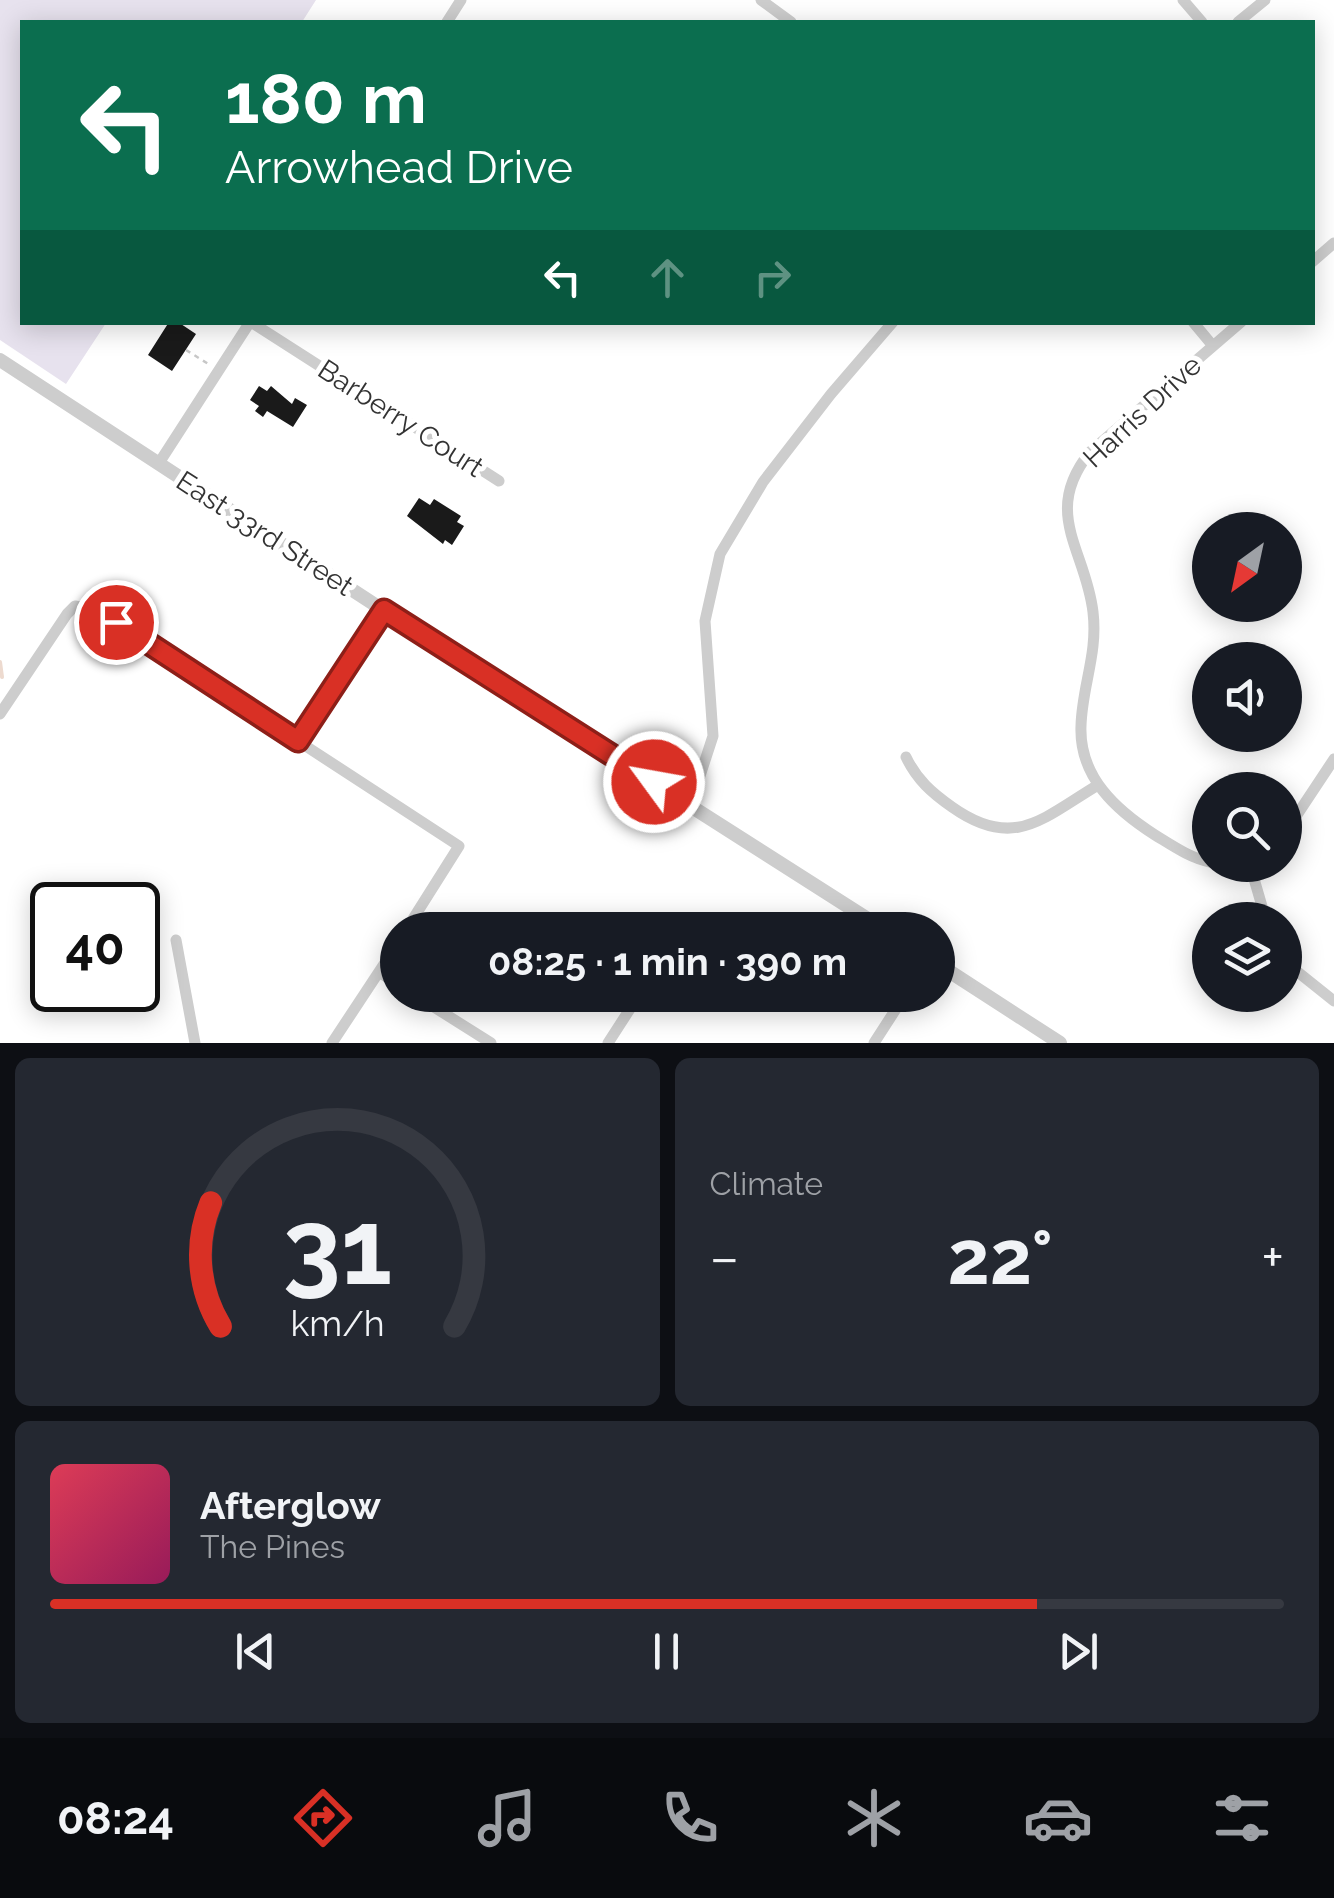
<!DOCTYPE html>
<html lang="en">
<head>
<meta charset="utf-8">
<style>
  body { margin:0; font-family:Raleway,sans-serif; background:#242831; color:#f1f3f6; height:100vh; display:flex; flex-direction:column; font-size:38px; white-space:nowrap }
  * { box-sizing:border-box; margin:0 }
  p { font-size:32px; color:#9ea1a6 }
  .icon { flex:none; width:55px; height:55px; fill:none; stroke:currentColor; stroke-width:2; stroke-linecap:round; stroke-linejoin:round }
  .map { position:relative; height:1043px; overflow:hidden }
  .panel { display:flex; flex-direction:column; gap:15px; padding:15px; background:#0d0f14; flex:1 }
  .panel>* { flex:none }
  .banner { position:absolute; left:20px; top:20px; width:1295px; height:305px; border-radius:0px; box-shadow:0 5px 25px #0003; background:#0b6e4f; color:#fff; overflow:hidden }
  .needle { width:65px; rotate:213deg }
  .controls { position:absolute; left:1192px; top:512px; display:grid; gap:20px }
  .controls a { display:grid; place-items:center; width:110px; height:110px; border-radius:50%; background:#171b24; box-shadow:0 5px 25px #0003; font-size:50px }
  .speed { position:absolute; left:30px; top:882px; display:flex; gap:20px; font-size:50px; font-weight:700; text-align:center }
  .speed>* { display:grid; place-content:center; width:130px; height:130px; border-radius:50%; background:#171b24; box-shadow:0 5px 25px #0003; line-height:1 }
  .speed .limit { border:5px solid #111; border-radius:15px; background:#fff; color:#111 }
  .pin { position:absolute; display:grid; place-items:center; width:85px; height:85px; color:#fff; margin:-42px; border:5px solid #fff; border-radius:50%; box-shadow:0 2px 10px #0007 }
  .me { position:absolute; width:110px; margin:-55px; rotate:302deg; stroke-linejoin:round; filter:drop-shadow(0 0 8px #0008) }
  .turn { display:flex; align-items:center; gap:35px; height:210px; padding:0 40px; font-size:45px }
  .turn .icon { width:130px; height:130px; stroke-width:2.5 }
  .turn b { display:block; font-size:70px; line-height:85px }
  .lanes { display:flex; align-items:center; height:95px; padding:0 40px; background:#0003; justify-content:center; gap:50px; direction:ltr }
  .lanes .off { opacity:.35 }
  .big { font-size:75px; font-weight:700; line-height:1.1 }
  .panel .tile { flex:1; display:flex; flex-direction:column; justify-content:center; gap:15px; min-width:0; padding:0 35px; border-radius:15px; background:#242831 }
  .panel .dial { align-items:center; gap:0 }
  .dial svg { height:260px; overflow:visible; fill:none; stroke:#363941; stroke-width:7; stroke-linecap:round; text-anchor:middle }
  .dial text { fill:#f1f3f6; stroke:none }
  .song { display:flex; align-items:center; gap:30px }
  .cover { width:120px; height:120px; border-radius:15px; background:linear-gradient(135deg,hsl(350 70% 55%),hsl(330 70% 35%)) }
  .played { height:10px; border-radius:5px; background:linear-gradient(90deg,#d93025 80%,#363941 80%) }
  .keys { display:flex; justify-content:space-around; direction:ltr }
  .heat { display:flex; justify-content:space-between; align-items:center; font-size:55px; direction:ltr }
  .panel .tiles { flex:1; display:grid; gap:15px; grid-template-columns:1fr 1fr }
  .tile:last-child { grid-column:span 2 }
  .trip { position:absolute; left:380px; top:912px; width:575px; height:100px; border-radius:50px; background:#171b24; box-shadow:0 5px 25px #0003; font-weight:700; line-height:100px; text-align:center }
  .tab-bar { display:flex; height:160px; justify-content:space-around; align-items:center; background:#090b0e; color:#9ea1a6 }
  .tab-bar .icon { width:70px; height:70px }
  .tab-bar .current { color:#d93025 }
  .tab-bar b { font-size:45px; color:#f1f3f6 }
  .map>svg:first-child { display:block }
  .green { fill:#e7e2ee }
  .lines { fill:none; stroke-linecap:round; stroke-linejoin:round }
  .stream { stroke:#eddacf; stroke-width:4 }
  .building { fill:#1a1a1a }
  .path { stroke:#c7c7c7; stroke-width:2.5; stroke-dasharray:5 5; stroke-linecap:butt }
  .minor { stroke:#cdcdcd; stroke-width:11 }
  .tertiary { stroke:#cdcdcd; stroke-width:14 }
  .route-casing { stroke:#8d1f18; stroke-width:25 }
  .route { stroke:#d93025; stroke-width:18 }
  .labels { text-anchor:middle; stroke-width:10; stroke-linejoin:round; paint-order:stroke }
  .street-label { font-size:28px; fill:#333; stroke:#fff }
</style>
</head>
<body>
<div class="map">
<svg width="1334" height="1043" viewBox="0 0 1334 1043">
  <rect width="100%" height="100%" fill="#fff"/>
  <path class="green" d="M0,0H316L302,22H22V322L106,323L66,384L0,340Z"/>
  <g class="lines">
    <path class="stream" d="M0,662L2,677"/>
  </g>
  <path class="building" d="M169,322H178L196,334L172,371L148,355Z
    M259,386L267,391L271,386L292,404L295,398L307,405L293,427L267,411L263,417L255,411L259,406L250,400Z
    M419,498L430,505L434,499L461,516L457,522L464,526L452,545L445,540L443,544L407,516Z"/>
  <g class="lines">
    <path class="path" d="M186,350L210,365"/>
    <path class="minor" d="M761,0L791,22
      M1183,0L1202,22
      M447,22L461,0
      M1238,22L1265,0
      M1312,262L1334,243
      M251,322L499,481
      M1193,322L1213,346
      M159,463L250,322
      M383,610L298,741L459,846L406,930
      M0,714L67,614L75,606L91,609L298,741
      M906,757C917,780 932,793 952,807C1014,851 1043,818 1098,785
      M685,802L698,782L713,736L705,621L720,554L763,482L831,394L893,322
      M1285,833L1334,759
      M1210,862C1190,858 1173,846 1155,835C1116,810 1079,777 1081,726C1082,686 1098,654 1093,612C1086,550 1041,513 1090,452L1241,322
      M1250,865L1266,920
      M176,940L195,1043
      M1285,957L1294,969L1334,1001
      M379,972L398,984
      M415,995L491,1043
      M332,1043L398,943
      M608,1043L639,995
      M874,1043L905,995"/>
    <path class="tertiary" d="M0,360L383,610L885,930
      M938,964L1060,1043"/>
  </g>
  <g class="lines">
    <g class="route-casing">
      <path id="route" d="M116,622L298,741L384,610L654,782"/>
    </g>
    <use href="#route" class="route"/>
  </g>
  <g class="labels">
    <g class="street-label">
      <text transform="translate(1142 411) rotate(-43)" y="10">Harris Drive</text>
      <text transform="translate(401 418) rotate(33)" y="10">Barberry Court</text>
      <text transform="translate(265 533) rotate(33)" y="10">East 33rd Street</text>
    </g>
  </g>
</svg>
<div class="controls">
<a><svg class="needle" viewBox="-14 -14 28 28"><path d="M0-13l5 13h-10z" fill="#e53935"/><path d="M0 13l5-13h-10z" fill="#9ea1a6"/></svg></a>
<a><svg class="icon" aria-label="sound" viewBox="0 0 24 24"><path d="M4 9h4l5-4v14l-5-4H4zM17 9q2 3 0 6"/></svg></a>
<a><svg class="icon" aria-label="search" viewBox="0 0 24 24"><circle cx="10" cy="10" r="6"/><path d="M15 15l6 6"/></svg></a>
<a><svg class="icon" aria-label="layers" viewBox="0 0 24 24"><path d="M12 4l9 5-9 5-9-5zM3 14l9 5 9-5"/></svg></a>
</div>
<div class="speed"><div class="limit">40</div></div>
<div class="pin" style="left:116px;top:622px;background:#d93025"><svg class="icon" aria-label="arrive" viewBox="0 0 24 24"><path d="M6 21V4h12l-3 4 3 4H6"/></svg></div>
<svg class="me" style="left:654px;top:782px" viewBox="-20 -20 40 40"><circle r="17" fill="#d93025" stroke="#fff" stroke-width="3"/><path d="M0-11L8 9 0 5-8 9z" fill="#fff"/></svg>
<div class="trip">08:25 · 1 min · 390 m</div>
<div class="banner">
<div class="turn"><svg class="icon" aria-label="left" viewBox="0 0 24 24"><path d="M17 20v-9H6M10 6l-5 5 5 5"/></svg><div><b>180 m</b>Arrowhead Drive</div></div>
<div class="lanes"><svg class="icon" aria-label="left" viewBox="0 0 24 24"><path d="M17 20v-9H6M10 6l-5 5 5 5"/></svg><svg class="icon off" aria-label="ahead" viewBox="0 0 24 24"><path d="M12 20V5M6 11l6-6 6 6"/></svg><svg class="icon off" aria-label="right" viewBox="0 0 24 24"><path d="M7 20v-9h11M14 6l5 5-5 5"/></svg></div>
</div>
</div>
<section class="panel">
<div class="tiles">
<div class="tile dial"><svg viewBox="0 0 100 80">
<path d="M14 69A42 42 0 1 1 86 69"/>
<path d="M14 69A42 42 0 0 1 11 31" stroke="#d93025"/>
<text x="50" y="56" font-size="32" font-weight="700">31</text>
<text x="50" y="72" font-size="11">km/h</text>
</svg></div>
<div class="tile"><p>Climate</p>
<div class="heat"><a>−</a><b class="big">22°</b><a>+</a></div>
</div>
<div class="tile">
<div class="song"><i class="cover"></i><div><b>Afterglow</b><p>The Pines</p></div></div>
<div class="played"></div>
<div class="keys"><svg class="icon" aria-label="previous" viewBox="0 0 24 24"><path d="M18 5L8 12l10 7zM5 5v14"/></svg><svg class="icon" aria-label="pause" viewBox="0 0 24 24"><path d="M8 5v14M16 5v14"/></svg><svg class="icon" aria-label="next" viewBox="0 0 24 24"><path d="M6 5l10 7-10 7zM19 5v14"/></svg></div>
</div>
</div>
</section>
<nav class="tab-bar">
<b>08:24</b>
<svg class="icon current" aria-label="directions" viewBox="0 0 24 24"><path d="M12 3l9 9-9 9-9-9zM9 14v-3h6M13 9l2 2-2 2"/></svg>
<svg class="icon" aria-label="music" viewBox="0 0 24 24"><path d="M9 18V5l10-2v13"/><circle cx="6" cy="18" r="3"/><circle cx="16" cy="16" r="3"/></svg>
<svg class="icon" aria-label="phone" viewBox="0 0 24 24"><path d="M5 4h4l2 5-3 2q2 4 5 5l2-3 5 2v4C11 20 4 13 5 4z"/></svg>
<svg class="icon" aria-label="climate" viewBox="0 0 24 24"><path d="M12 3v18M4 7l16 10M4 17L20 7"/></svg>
<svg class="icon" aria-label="car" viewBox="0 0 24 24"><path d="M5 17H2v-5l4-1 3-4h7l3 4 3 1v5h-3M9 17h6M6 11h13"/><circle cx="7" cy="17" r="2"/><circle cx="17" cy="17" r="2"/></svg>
<svg class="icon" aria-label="filters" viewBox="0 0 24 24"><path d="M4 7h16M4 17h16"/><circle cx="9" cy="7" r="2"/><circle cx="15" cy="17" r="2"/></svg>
</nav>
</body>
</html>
